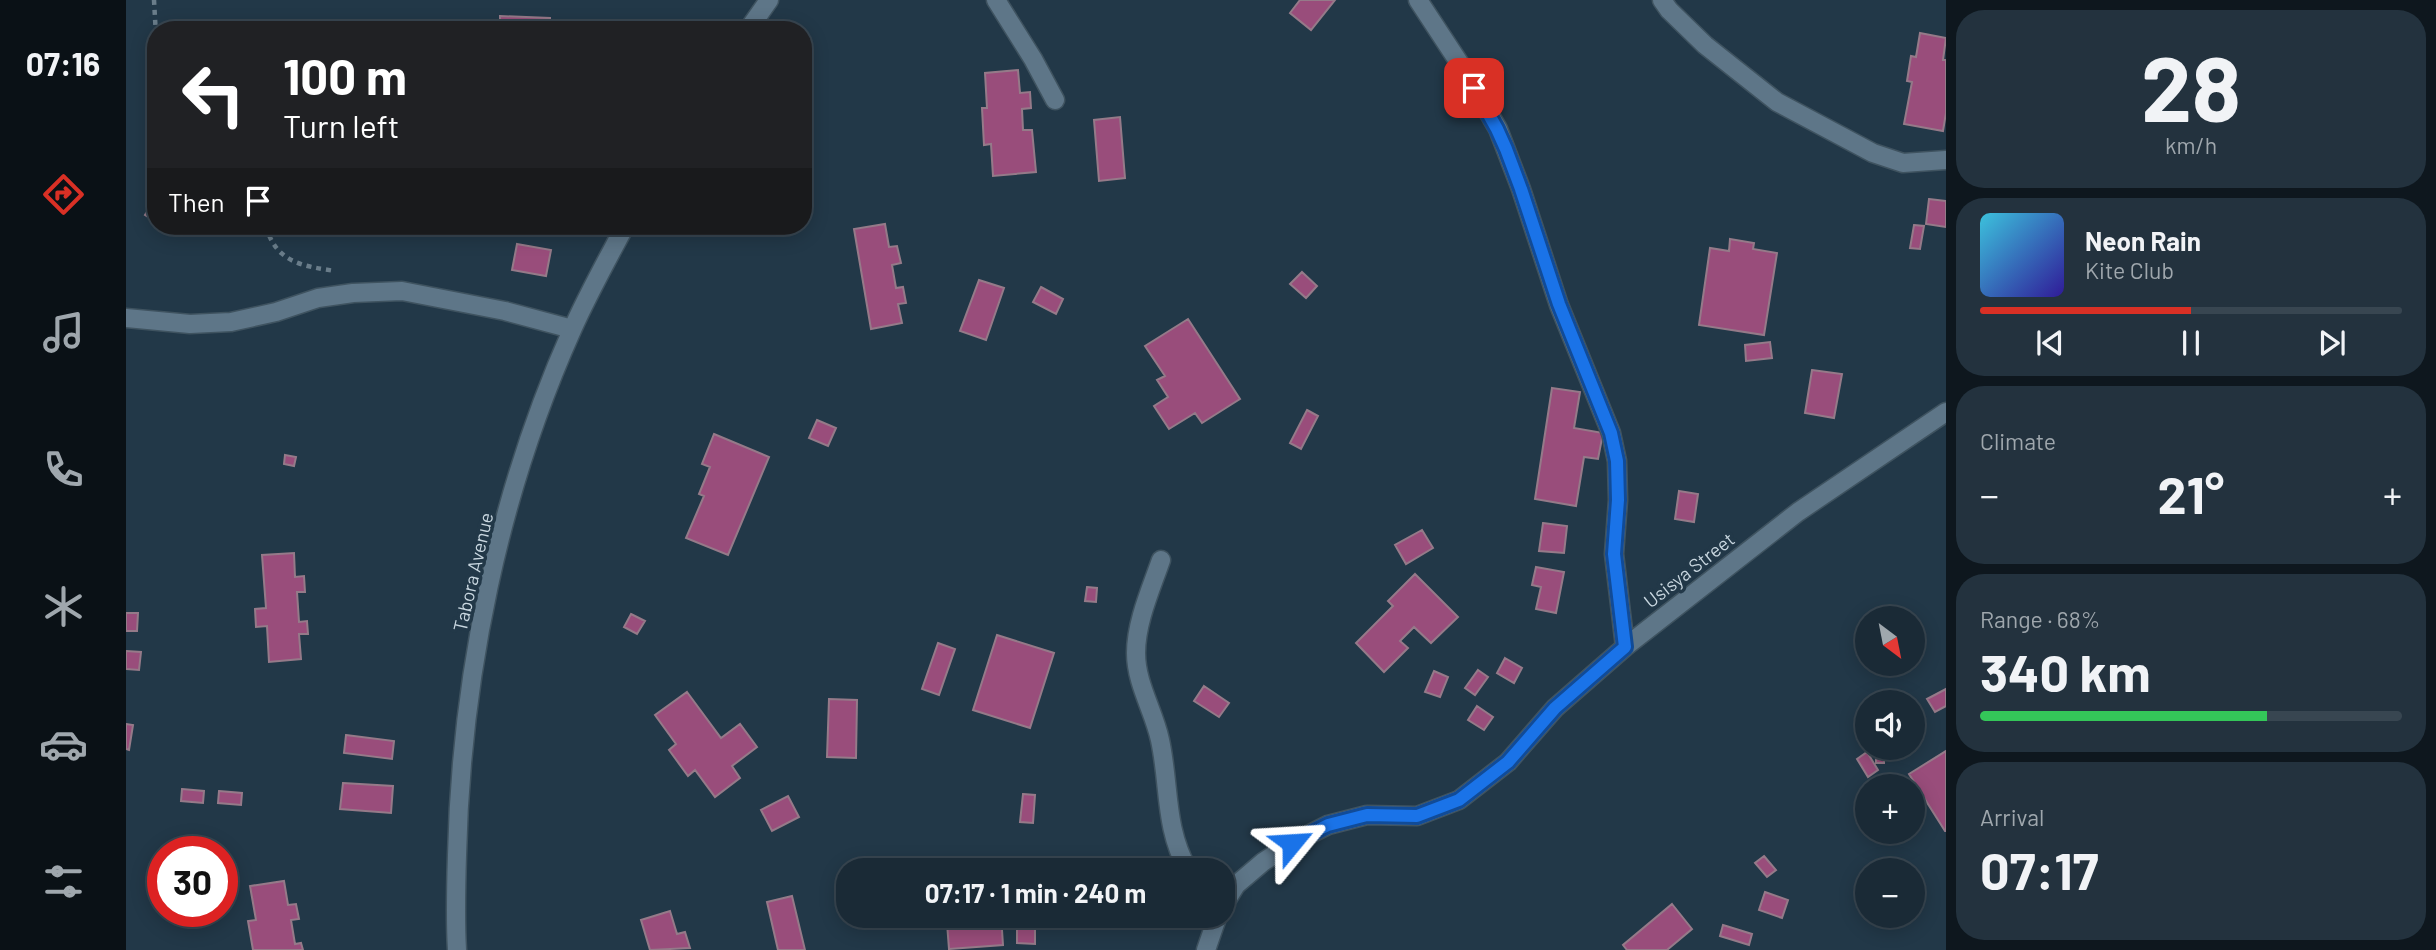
<!DOCTYPE html>
<html lang="en">
<head>
<meta charset="utf-8">
<style>
  body { margin:0; font-family:Barlow,sans-serif; background:#23323e; color:#f1f3f6; height:100vh; display:flex; flex-direction:column; font-size:26px; white-space:nowrap }
  * { box-sizing:border-box; margin:0 }
  p { font-size:23px; color:#9fa7ad }
  .icon { flex:none; width:38px; height:38px; fill:none; stroke:currentColor; stroke-width:2; stroke-linecap:round; stroke-linejoin:round }
  .map { position:relative; flex:1; overflow:hidden }
  .drawer { display:flex; flex-direction:column; gap:10px; padding:10px; background:#0e171e; width:490px }
  .drawer>* { flex:none }
  .guide { position:absolute; left:21px; top:21px; width:665px; height:214px; border-radius:28px; box-shadow:0 4px 18px #0003,0 0 0 2px #384651; background:#202124; color:#fff; overflow:hidden }
  .needle { width:46px; rotate:148deg }
  .buttons { position:absolute; left:1729px; top:606px; display:grid; gap:14px }
  .buttons a { display:grid; place-items:center; width:70px; height:70px; border-radius:50%; background:#1a2a36; box-shadow:0 4px 18px #0003,0 0 0 2px #384651; font-size:35px }
  .speed { position:absolute; left:21px; top:836px; display:flex; gap:14px; font-size:35px; font-weight:700; text-align:center }
  .speed>* { display:grid; place-content:center; width:91px; height:91px; border-radius:50%; background:#1a2a36; box-shadow:0 4px 18px #0003,0 0 0 2px #384651; line-height:1 }
  .speed .limit { border:10px solid #d22; background:#fff; color:#111 }
  .pin { position:absolute; display:grid; place-items:center; width:60px; height:60px; color:#fff; margin:-30px; border-radius:14px; box-shadow:0 4px 10px #0006 }
  .me { position:absolute; width:77px; margin:-38px; rotate:63deg; stroke-linejoin:round; filter:drop-shadow(0 0 5px #0008) }
  .turn { display:flex; align-items:center; gap:24px; height:147px; padding:0 21px; font-size:32px }
  .turn .icon { width:91px; height:91px; stroke-width:2.5 }
  .turn b { display:block; font-size:49px; line-height:60px }
  .then { display:flex; align-items:center; height:66px; padding:0 21px; background:#0003; gap:14px; font-size:26px }
  .big { font-size:52px; font-weight:700; line-height:1.1 }
  .drawer .tile { flex:1; display:flex; flex-direction:column; justify-content:center; gap:10px; min-width:0; padding:0 24px; border-radius:28px; background:#23323e }
  .drawer .dial { align-items:center; gap:0 }
  .dial b { font-size:91px; line-height:1 }
  .song { display:flex; align-items:center; gap:21px }
  .cover { width:84px; height:84px; border-radius:10px; background:linear-gradient(135deg,hsl(190 70% 55%),hsl(250 70% 35%)) }
  .played { height:7px; border-radius:4px; background:linear-gradient(90deg,#d93025 50%,#384651 50%) }
  .keys { display:flex; justify-content:space-around; direction:ltr }
  .heat { display:flex; justify-content:space-between; align-items:center; font-size:38px; direction:ltr }
  .charge { height:10px; border-radius:5px; background:linear-gradient(90deg,#34c759 68%,#384651 0) }
  .trip { position:absolute; left:710px; top:858px; width:399px; height:70px; border-radius:28px; background:#1a2a36; box-shadow:0 4px 18px #0003,0 0 0 2px #384651; font-weight:700; line-height:70px; text-align:center }
  main { display:flex; flex:1; min-height:0 }
  .menu { display:flex; flex-direction:column; width:126px; justify-content:space-around; align-items:center; background:#0a1116; color:#9fa7ad }
  .menu .icon { width:49px; height:49px }
  .menu .current { color:#d93025 }
  .menu b { font-size:32px; color:#f1f3f6 }
  .map>svg:first-child { display:block }
  .building { fill:#994d7b; stroke:#957a89; stroke-width:2 }
  .lines { fill:none; stroke-linecap:round; stroke-linejoin:round }
  .minor-casing { stroke:#3f5360; stroke-width:21 }
  .path { stroke:#6a7d8a; stroke-width:4.5; stroke-dasharray:5 5; stroke-linecap:butt }
  .minor { stroke:#5e7688; stroke-width:18 }
  .route-casing { stroke:#114b97; stroke-width:18 }
  .route { stroke:#1a73e8; stroke-width:12 }
  .labels { text-anchor:middle; stroke-width:7; stroke-linejoin:round; paint-order:stroke }
  .street-label { font-size:19px; fill:#c9d7e0; stroke:#223848 }
</style>
</head>
<body>
<main>
<nav class="menu">
<b>07:16</b>
<svg class="icon current" aria-label="directions" viewBox="0 0 24 24"><path d="M12 3l9 9-9 9-9-9zM9 14v-3h6M13 9l2 2-2 2"/></svg>
<svg class="icon" aria-label="music" viewBox="0 0 24 24"><path d="M9 18V5l10-2v13"/><circle cx="6" cy="18" r="3"/><circle cx="16" cy="16" r="3"/></svg>
<svg class="icon" aria-label="phone" viewBox="0 0 24 24"><path d="M5 4h4l2 5-3 2q2 4 5 5l2-3 5 2v4C11 20 4 13 5 4z"/></svg>
<svg class="icon" aria-label="climate" viewBox="0 0 24 24"><path d="M12 3v18M4 7l16 10M4 17L20 7"/></svg>
<svg class="icon" aria-label="car" viewBox="0 0 24 24"><path d="M5 17H2v-5l4-1 3-4h7l3 4 3 1v5h-3M9 17h6M6 11h13"/><circle cx="7" cy="17" r="2"/><circle cx="17" cy="17" r="2"/></svg>
<svg class="icon" aria-label="filters" viewBox="0 0 24 24"><path d="M4 7h16M4 17h16"/><circle cx="9" cy="7" r="2"/><circle cx="15" cy="17" r="2"/></svg>
</nav>
<div class="map">
<svg width="1820" height="950" viewBox="0 0 1820 950">
  <rect width="100%" height="100%" fill="#223848"/>
  <path class="building" d="M1174,0H1209L1185,30L1164,13Z
    M374,16L424,18V30H374Z
    M1794,33L1820,38L1817,60H1820V113L1817,131L1778,124L1786,82L1781,81L1785,56L1790,57Z
    M892,70L894,93L904,92L905,108L896,109L897,130H906L910,172L867,176L865,144L858,145L856,108H861L859,73Z
    M994,117L999,178L973,181L968,120Z
    M30,198V222L19,215Z
    M1803,199L1820,201V227L1800,224Z
    M759,224L763,247L771,246L775,263L766,265L770,288L777,287L780,303L772,304L776,323L745,329L728,229Z
    M1788,225L1798,226L1794,249L1784,248Z
    M1604,239L1628,243L1627,249L1651,253L1638,335L1573,325L1584,248L1603,251Z
    M391,244L425,250L420,276L386,270Z
    M1176,272L1191,286L1180,298L1164,284Z
    M853,280L878,288L860,340L834,331Z
    M915,287L937,299L930,314L907,302Z
    M1062,319L1114,399L1076,423L1069,413L1043,429L1028,406L1042,397L1031,380L1039,376L1019,346Z
    M1644,342L1646,358L1620,361L1619,345Z
    M1686,370L1716,374L1708,418L1679,413Z
    M1426,388L1454,392L1448,428L1477,433L1472,459L1458,457L1450,506L1409,499Z
    M1181,410L1192,416L1175,449L1164,443Z
    M691,420L710,428L702,446L683,438Z
    M588,434L643,457L602,555L560,538L578,496L573,494L584,467L576,464Z
    M159,455L170,457L168,466L158,464Z
    M1553,491L1572,494L1568,522L1549,519Z
    M1417,523L1441,526L1438,553L1413,551Z
    M1296,530L1307,548L1280,564L1269,545Z
    M168,553L169,577L178,576L179,592H171L173,622L181,621L182,634H173L175,659L143,662L141,626L130,627L129,609L140,608L136,555Z
    M1410,567L1438,572L1430,613L1410,609L1415,587L1406,585Z
    M1289,574L1332,617L1305,643L1288,627L1274,641L1282,648L1258,672L1230,643L1267,606L1262,601Z
    M961,587L971,588L970,602L959,601Z
    M0,613H12L11,631H0Z
    M505,614L519,621L511,634L498,627Z
    M871,635L928,653L904,728L847,710Z
    M812,643L829,649L813,695L796,689Z
    M0,651L15,652L13,670L0,669Z
    M1379,658L1396,668L1388,683L1371,673Z
    M1352,670L1362,677L1349,695L1339,688Z
    M1308,671L1322,677L1314,697L1299,692Z
    M1078,686L1103,703L1093,717L1068,701Z
    M1820,689V706L1809,712L1801,699Z
    M561,692L595,738L614,724L631,747L606,766L614,778L589,797L569,770L562,776L543,750L550,744L529,715Z
    M703,699L731,700L730,758L701,757Z
    M1351,706L1367,717L1358,730L1342,720Z
    M0,724L7,725L3,750L0,749Z
    M220,735L268,741L266,759L218,753Z
    M1750,747H1758V763H1750Z
    M1820,751V831H1819L1783,774Z
    M1741,752L1752,770L1742,777L1731,759Z
    M217,783L267,786L265,813L214,809Z
    M56,789L78,791L77,803L55,801Z
    M93,791L116,793L115,805L92,803Z
    M897,794L909,795L907,823L894,822Z
    M662,796L673,817L646,831L635,810Z
    M1638,856L1650,870L1641,877L1629,863Z
    M158,881L162,905L170,904L173,919L165,920L169,944L175,943L177,950H127L122,921L130,920L124,886Z
    M1639,892L1662,900L1656,918L1633,910Z
    M666,896L679,950H652L641,902Z
    M1546,904L1566,929L1541,950H1501L1497,945Z
    M544,911L551,934L559,932L564,948L524,950L515,920Z
    M840,915H875L877,945L823,949L821,923L840,922Z
    M891,915H909V944L891,943Z
    M1597,925L1626,934L1623,945L1594,936Z"/>
  <g class="lines">
    <g class="minor-casing">
      <path id="minor" d="M870,0L907,59L929,100
        M1292,0L1336,67L1372,129L1395,189L1433,305L1485,433L1491,461L1492,500L1488,554L1499,647
        M1536,0L1543,10L1579,45L1651,102L1747,153L1777,163L1820,160
        M622,30L643,0
        M0,318L64,324L105,322L150,312L192,298L227,293L276,291L379,311L446,329
        M1035,560C1025,589 1010,622 1010,653C1010,684 1028,711 1034,740C1044,786 1038,827 1062,870
        M1097,906L1110,885L1137,862L1166,843L1202,825L1241,815L1291,816L1333,800L1382,762L1429,708L1499,647L1672,512L1820,412
        M331,950C329,918 330,887 331,855C335,676 373,493 446,330C462,294 481,260 499,226
        M1080,950L1092,915"/>
    </g>
    <path class="path" d="M28,0L30,36
      M140,226C150,263 177,266 209,271"/>
    <use href="#minor" class="minor"/>
  </g>
  <g class="lines">
    <g class="route-casing">
      <path id="route" d="M1166,843L1202,825L1241,815L1291,816L1333,800L1382,762L1429,708L1499,647L1488,554L1492,500L1491,461L1485,433L1433,304L1395,189L1380,149L1371,129L1348,88"/>
    </g>
    <use href="#route" class="route"/>
  </g>
  <g class="labels">
    <g class="street-label">
      <text transform="translate(1563 570) rotate(-38)" y="7">Usisya Street</text>
      <text transform="translate(347 572) rotate(-77)" y="7">Tabora Avenue</text>
    </g>
  </g>
</svg>
<div class="buttons">
<a><svg class="needle" viewBox="-14 -14 28 28"><path d="M0-13l5 13h-10z" fill="#e53935"/><path d="M0 13l5-13h-10z" fill="#9fa7ad"/></svg></a>
<a><svg class="icon" aria-label="sound" viewBox="0 0 24 24"><path d="M4 9h4l5-4v14l-5-4H4zM17 9q2 3 0 6"/></svg></a>
<a>+</a>
<a>−</a>
</div>
<div class="speed"><div class="limit">30</div></div>
<div class="pin" style="left:1348px;top:88px;background:#d93025"><svg class="icon" aria-label="arrive" viewBox="0 0 24 24"><path d="M6 21V4h12l-3 4 3 4H6"/></svg></div>
<svg class="me" style="left:1166px;top:843px" viewBox="-20 -20 40 40"><path d="M0-17L14 15 0 8-14 15z" fill="#1a73e8" stroke="#fff" stroke-width="4"/></svg>
<div class="trip">07:17 · 1 min · 240 m</div>
<div class="guide">
<div class="turn"><svg class="icon" aria-label="left" viewBox="0 0 24 24"><path d="M17 20v-9H6M10 6l-5 5 5 5"/></svg><div><b>100 m</b>Turn left</div></div>
<div class="then">Then<svg class="icon" aria-label="arrive" viewBox="0 0 24 24"><path d="M6 21V4h12l-3 4 3 4H6"/></svg></div>
</div>
</div>
<section class="drawer">
<div class="tile dial"><b>28</b><p>km/h</p></div>
<div class="tile">
<div class="song"><i class="cover"></i><div><b>Neon Rain</b><p>Kite Club</p></div></div>
<div class="played"></div>
<div class="keys"><svg class="icon" aria-label="previous" viewBox="0 0 24 24"><path d="M18 5L8 12l10 7zM5 5v14"/></svg><svg class="icon" aria-label="pause" viewBox="0 0 24 24"><path d="M8 5v14M16 5v14"/></svg><svg class="icon" aria-label="next" viewBox="0 0 24 24"><path d="M6 5l10 7-10 7zM19 5v14"/></svg></div>
</div>
<div class="tile"><p>Climate</p>
<div class="heat"><a>−</a><b class="big">21°</b><a>+</a></div>
</div>
<div class="tile"><p>Range · 68%</p><b class="big">340 km</b><div class="charge"></div></div>
<div class="tile"><p>Arrival</p><b class="big">07:17</b></div>
</section>
</main>
</body>
</html>
